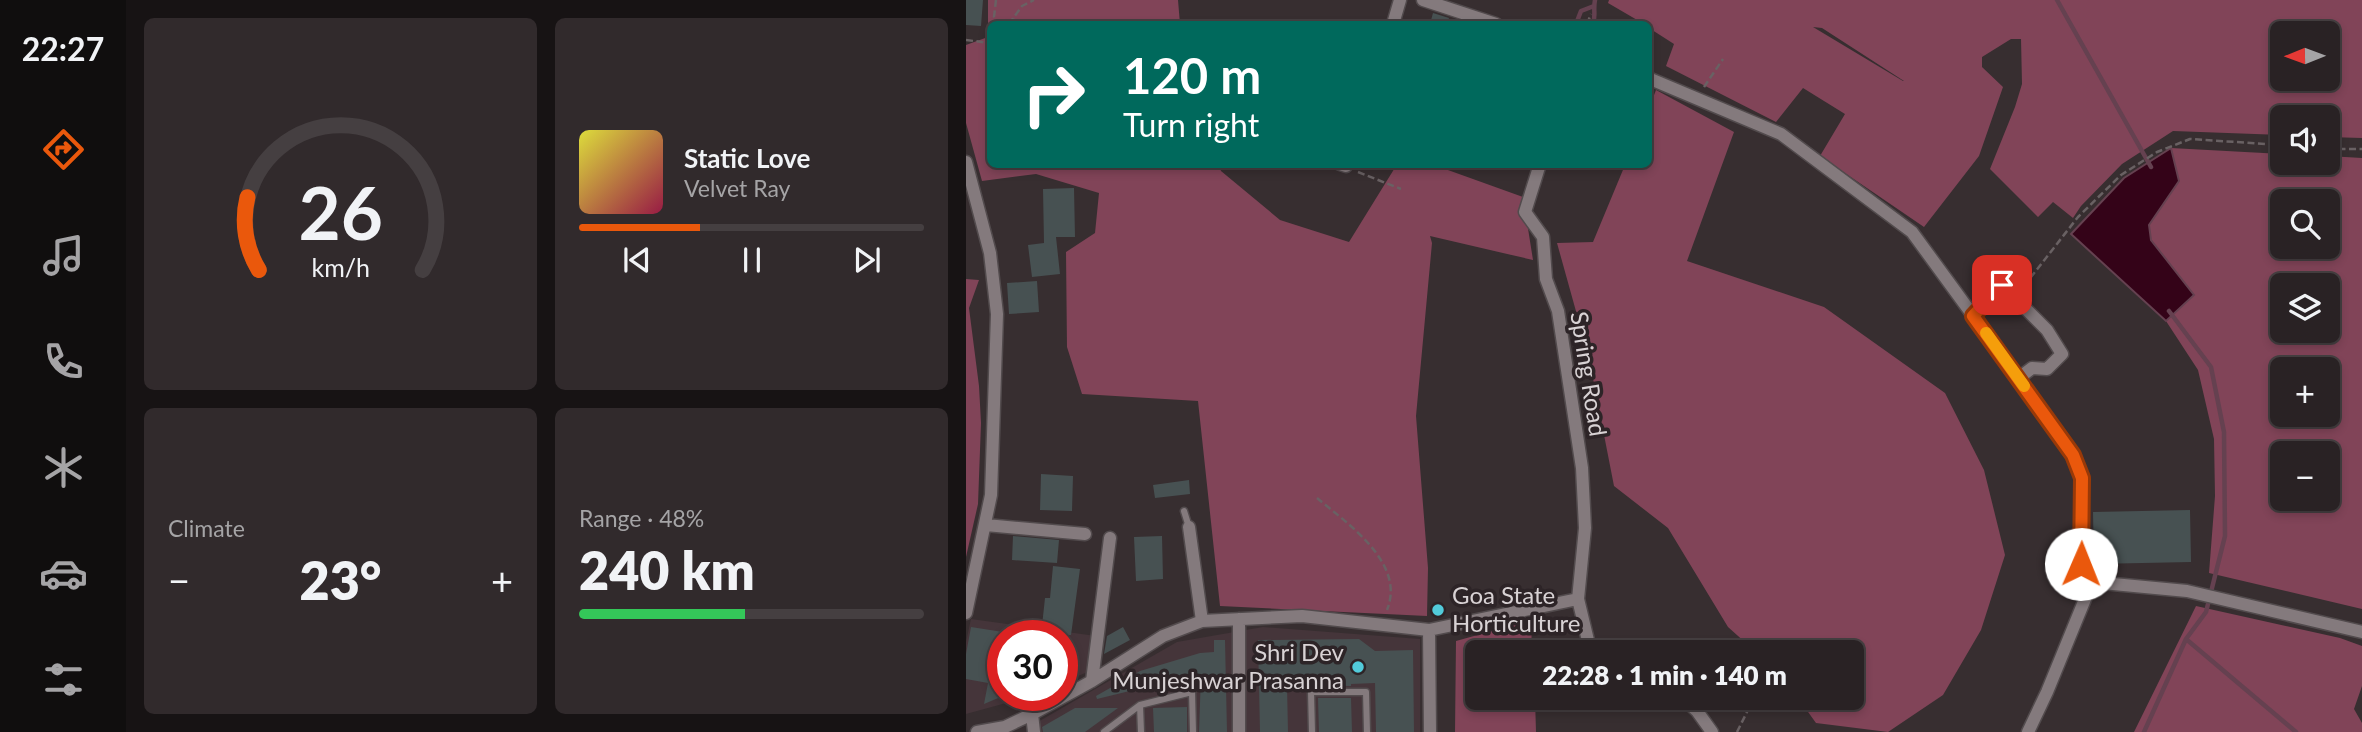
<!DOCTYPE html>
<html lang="en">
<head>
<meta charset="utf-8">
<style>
  body { margin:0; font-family:Lato,sans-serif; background:#312a2c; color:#f1f3f6; height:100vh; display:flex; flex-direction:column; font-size:26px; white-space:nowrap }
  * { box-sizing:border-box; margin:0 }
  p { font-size:23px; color:#a5a4a6 }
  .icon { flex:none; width:38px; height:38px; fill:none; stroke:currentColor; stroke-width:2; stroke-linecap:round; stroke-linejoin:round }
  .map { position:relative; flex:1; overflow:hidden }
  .details { display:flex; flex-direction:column; gap:18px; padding:18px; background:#171314; width:840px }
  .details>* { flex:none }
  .guide { position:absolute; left:21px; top:21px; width:665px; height:147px; border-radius:10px; box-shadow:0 4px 10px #0003,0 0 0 2px #453f41; background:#00695c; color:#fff; overflow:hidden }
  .needle { width:46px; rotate:269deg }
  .controls { position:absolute; left:1304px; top:21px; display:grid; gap:14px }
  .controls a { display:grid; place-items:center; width:70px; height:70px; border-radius:10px; background:#292224; box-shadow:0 4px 10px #0003,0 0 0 2px #453f41; font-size:35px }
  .speed { position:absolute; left:21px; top:620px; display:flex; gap:14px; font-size:35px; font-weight:700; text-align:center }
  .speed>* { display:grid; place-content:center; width:91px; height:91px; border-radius:50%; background:#292224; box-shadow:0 4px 10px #0003,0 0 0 2px #453f41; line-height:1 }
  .speed .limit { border:10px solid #d22; background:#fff; color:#111 }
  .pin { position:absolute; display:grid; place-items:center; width:60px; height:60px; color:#fff; margin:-30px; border-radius:14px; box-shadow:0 4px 10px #0006 }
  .me { position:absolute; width:77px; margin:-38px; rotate:1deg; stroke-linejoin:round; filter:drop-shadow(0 0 5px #0008) }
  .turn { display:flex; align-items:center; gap:24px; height:147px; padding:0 21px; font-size:32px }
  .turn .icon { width:91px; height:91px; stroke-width:2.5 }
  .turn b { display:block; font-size:49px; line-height:60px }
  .big { font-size:52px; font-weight:800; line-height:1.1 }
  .details .card { flex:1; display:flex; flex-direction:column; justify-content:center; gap:10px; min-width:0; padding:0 24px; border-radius:10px; background:#312a2c }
  .details .dial { align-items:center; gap:0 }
  .dial svg { height:182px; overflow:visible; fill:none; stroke:#453f41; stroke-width:7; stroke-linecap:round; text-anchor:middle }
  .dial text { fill:#f1f3f6; stroke:none }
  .song { display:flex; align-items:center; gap:21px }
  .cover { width:84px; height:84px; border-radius:10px; background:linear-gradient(135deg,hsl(60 70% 55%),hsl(340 70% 35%)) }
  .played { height:7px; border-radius:4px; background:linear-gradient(90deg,#ea580c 35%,#453f41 35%) }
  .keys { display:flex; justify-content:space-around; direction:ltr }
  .heat { display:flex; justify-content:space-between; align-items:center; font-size:38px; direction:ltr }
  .charge { height:10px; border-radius:5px; background:linear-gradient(90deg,#34c759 48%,#453f41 0) }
  .details .tiles { flex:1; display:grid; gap:18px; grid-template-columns:repeat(2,1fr) }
  .trip { position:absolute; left:499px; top:640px; width:399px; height:70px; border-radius:10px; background:#292224; box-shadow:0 4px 10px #0003,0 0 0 2px #453f41; font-weight:800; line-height:70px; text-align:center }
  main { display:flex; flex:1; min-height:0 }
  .tabs { display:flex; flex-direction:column; width:126px; justify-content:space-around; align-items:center; background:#100e0e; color:#a5a4a6 }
  .tabs .icon { width:49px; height:49px }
  .tabs .selected { color:#ea580c }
  .tabs b { font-size:32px; color:#f1f3f6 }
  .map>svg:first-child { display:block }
  .built { fill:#45353a }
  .green { fill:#814458; fill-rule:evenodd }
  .water { fill:#340318; stroke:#654150; stroke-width:2 }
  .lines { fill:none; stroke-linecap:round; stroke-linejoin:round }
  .stream { stroke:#654150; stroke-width:4.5 }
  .building { fill:#475152 }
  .lane-casing { stroke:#524b4d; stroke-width:9 }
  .street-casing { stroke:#524b4d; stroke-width:15 }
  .path { stroke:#696163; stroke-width:2.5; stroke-dasharray:7 3.5; stroke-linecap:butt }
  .lane { stroke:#847a7d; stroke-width:6 }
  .street { stroke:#847a7d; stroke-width:12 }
  .route-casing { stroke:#983908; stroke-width:18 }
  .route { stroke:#ea580c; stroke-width:12 }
  .slow { stroke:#f59e0b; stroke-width:12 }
  .poi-dot { fill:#52cbda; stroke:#2d2427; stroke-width:2.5 }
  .labels { text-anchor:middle; stroke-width:7; stroke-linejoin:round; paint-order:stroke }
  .street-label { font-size:24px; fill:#d8d2d4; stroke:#2d2427 }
  .poi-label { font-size:24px; fill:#d8d2d4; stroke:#2d2427; text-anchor:start }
</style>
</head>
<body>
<main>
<nav class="tabs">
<b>22:27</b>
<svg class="icon selected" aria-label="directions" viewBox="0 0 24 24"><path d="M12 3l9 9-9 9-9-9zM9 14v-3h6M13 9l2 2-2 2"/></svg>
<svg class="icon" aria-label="music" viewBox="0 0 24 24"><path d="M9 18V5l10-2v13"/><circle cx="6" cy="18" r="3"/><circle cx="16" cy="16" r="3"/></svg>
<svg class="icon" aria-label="phone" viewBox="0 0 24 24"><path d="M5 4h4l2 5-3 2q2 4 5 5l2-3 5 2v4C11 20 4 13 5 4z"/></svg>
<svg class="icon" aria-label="climate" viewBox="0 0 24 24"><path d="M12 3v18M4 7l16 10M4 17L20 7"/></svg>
<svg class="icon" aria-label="car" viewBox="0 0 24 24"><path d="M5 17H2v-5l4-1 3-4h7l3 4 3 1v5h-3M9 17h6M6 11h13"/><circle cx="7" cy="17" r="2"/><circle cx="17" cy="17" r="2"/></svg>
<svg class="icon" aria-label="filters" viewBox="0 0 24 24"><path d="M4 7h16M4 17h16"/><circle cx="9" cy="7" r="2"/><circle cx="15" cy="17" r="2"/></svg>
</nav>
<section class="details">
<div class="tiles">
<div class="card dial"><svg viewBox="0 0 100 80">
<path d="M14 69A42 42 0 1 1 86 69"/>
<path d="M14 69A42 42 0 0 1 9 37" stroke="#ea580c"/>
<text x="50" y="56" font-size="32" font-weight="700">26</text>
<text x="50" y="72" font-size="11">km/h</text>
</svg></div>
<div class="card">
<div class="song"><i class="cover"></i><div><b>Static Love</b><p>Velvet Ray</p></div></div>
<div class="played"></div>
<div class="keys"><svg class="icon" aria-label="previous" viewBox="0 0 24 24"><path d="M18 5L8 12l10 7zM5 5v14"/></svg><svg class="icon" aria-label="pause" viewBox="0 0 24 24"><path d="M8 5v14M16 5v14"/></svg><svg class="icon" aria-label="next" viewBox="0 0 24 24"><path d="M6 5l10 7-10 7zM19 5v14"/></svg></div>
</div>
<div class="card"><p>Climate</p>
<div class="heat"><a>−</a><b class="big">23°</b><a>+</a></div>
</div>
<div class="card"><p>Range · 48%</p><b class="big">240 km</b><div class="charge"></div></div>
</div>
</section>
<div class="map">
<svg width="1396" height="732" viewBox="0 0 1396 732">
  <rect width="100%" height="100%" fill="#372e30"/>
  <path class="built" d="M5,619L130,636L126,670L96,683V635H37V695H69L0,714V642Z
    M297,627L454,639V732H71L70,723L211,642Z"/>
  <path class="green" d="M22,0H212L214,24H24V164L253,165L255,171L314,220L383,242L430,166L468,165L557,197L567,260L464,236L466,243L450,416L462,568L461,616L254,606L232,401L116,394L101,347L100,252L129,233L133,193L70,174L16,181L0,123V45L22,37Z
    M643,0H1396V138L1362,137V117H1316V135L1207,131L1156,164L1115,206L1107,218L1087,202L1072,217L1024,169L1049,107L1056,84L1055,39H1045L1016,57V67L1037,87L1013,156L958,227L854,156L879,114L837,88L810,122L700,66L708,44L683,28L682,24H678L642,3ZM847,27L856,28L938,81H937ZM1316,33H1362V79H1316Z
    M690,90L768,132L721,261L858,307L979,393L1018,470L1039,555L1015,630L977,695L922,732L850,723L832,698H886V653H791L762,627L702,528L648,486L623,358L591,243L627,242L659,165L682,164L683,108Z
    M1205,148L1316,154V163H1362V156L1396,158V609L1243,573L1249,496L1248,439L1232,370L1200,321L1228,295L1185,240L1183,225L1213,181ZM1316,201H1362V247H1316ZM1316,285H1362V331H1316ZM1316,369H1362V415H1316ZM1316,453H1362V499H1316Z
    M0,279L13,280L3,308L13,386L15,423L12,504L0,557Z
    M1230,606L1374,638L1396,646V686L1388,709L1396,723V732H1168Z
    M565,620L566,653H511V698H569L570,732H489L490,641Z"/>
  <path class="water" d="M1205,148L1213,181L1183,225L1185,240L1228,295L1200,321L1105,234L1158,178Z"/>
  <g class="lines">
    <path class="stream" d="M1091,0L1185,167
      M610,24L615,11L628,6
      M627,24C630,16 627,9 629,0
      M1220,639L1330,732
      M1178,732L1220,639L1240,612L1259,536L1258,432L1245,367L1203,311"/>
  </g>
  <path class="building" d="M0,0H17L15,26L0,25Z
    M467,13L483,18L481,24H464Z
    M108,188L109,237H90L94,274L66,277L62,245L78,243L77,189Z
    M1021,271L1031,278L1016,293L1008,286Z
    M71,281L73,312L43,314L41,283Z
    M75,474L107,476L106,511L74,510Z
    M223,480L224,494L189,498L187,485Z
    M1224,510L1225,562L1128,564L1127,512Z
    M47,536L93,540L91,563L46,560Z
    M196,536L197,579L170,581L168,537Z
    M87,566L114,569L105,635H75L79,598H84Z
    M5,627L37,632V696L18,704L22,683L0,679V654Z
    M157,627L164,640L138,654L141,636Z
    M393,639L409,651L447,650L448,732H410L409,683L385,684V686L321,685L322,732H294L292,640Z
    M248,640H259L261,732H233L235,674L187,685V682L180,687L131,699L130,696L174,671L234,653L248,652Z
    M352,698H385L386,732H353Z
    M221,707V732H188L187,708Z
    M109,708H152L119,732H77L76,727Z"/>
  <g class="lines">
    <g class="lane-casing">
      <path id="lane" d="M218,511L223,527
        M174,705L175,732
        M138,732L174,705L226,692L227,732
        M346,732L345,692H400L401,732"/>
    </g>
    <g class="street-casing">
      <path id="street" d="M457,0L530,24
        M427,24L434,0
        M682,78L815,134L946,232L1041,362L1107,455L1116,478L1115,564L1126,582L1221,591L1396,632
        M0,162L24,253L31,314L25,495L0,613
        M374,164L380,166V164
        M574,164L559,212L577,237L580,279L592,311L616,468L619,528L612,599
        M1007,316L1036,285L1081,330L1096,354L1081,369L1066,368L1053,378
        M20,525L119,534
        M223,527L236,621
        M273,619V732
        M463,630L464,732
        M126,681L144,538
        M717,698L731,711L746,732
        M66,714L68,732
        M11,732L39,727L66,714L126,681L197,636L236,621L336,616L463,630L612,599L625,653
        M1062,732L1081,692L1126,582"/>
    </g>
    <path class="path" d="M30,0L28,17L32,24
      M47,19L52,24
      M43,24L56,6L68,0
      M621,24L625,14
      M0,40L24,43
      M738,87L757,59
      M1362,149H1396
      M392,172L435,189
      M1058,286L1112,217L1155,175L1191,152L1224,139L1316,145
      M351,498C382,524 440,563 421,610
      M771,732L788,698"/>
    <use href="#lane" class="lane"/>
    <use href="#street" class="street"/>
  </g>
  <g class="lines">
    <g class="route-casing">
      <path id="route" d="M1036,285L1007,316L1107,455L1116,478L1115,564"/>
    </g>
    <use href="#route" class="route"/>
    <path class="slow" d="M1020,333L1058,386"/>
  </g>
  <g class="poi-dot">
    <circle cx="472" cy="610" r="7"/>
    <circle cx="392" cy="667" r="7"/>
  </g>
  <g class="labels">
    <g class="street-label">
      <text transform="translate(622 374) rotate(81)" y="8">Spring Road</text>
    </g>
    <g class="poi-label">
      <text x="486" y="604">Goa State<tspan x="486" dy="28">Horticulture</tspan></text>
      <text x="378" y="661" text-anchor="end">Shri Dev<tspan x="378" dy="28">Munjeshwar Prasanna</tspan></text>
    </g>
  </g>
</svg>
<div class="controls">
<a><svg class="needle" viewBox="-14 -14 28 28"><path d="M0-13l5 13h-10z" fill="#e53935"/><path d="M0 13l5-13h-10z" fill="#a5a4a6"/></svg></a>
<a><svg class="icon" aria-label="sound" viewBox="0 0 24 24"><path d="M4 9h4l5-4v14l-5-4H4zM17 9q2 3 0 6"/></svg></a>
<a><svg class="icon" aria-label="search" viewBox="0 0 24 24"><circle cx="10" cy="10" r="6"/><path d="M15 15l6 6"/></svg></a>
<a><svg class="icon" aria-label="layers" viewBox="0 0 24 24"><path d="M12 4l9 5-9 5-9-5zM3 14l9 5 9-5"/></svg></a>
<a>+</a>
<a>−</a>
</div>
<div class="speed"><div class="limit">30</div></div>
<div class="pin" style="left:1036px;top:285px;background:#d93025"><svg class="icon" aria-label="arrive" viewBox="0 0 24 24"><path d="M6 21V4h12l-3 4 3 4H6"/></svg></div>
<svg class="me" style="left:1115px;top:564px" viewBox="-20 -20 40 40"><circle r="19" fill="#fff"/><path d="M0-13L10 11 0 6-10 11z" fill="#ea580c"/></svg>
<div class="trip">22:28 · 1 min · 140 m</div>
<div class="guide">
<div class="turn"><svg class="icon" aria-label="right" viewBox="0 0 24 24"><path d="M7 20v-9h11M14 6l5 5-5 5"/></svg><div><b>120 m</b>Turn right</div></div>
</div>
</div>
</main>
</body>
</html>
